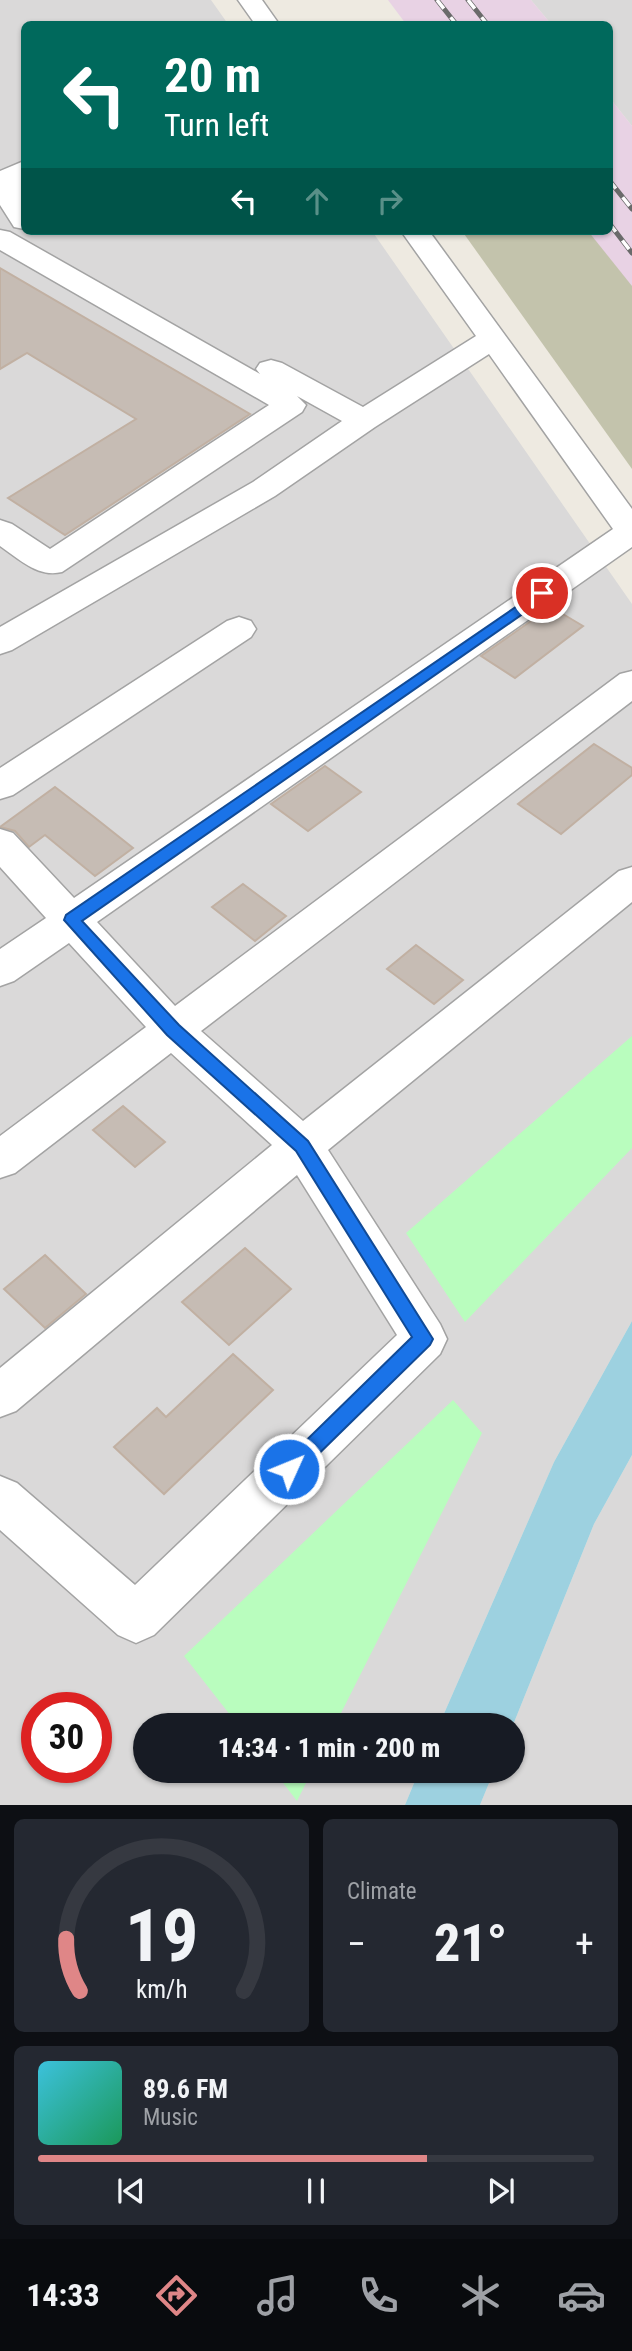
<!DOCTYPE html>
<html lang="en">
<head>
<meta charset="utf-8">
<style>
  body { margin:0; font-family:"Roboto Condensed",sans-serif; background:#242831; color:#f1f3f6; height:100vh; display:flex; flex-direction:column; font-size:26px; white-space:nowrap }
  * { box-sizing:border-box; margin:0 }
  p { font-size:23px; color:#9ea1a6 }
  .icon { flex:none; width:38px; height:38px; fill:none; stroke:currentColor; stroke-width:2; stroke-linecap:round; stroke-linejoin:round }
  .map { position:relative; height:1805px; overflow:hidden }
  .details { display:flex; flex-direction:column; gap:14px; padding:14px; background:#0d0f14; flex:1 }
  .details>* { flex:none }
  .banner { position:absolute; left:21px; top:21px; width:592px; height:214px; border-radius:10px; box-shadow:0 2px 5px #0004; background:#00695c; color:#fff; overflow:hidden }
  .speed { position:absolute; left:21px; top:1692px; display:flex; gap:14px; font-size:35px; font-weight:700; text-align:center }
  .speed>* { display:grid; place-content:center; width:91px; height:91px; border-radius:50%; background:#171b24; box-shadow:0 2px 5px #0004; line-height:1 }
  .speed .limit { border:10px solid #d22; background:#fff; color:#111 }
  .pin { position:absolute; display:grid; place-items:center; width:60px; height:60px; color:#fff; margin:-30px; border:4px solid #fff; border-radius:50%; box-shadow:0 2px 7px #0007 }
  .me { position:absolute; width:77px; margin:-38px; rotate:46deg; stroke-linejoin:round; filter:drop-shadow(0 0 5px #0008) }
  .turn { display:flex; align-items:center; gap:24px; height:147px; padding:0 28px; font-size:32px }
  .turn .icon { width:91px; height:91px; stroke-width:2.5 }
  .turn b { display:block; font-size:49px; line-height:60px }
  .lanes { display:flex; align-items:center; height:66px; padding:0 28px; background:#0003; justify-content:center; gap:35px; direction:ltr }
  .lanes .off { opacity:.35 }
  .big { font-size:52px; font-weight:800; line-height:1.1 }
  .details .tile { flex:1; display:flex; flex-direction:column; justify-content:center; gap:10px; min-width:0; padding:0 24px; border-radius:10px; background:#242831 }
  .details .dial { align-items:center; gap:0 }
  .dial svg { height:182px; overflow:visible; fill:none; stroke:#363941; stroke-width:7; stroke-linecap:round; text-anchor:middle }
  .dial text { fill:#f1f3f6; stroke:none }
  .song { display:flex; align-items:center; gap:21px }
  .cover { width:84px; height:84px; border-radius:10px; background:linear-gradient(135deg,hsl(190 70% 55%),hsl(150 70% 35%)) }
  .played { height:7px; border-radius:4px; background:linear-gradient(90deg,#df8687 70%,#363941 70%) }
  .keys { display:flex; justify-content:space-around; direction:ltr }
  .heat { display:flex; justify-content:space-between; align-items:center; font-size:38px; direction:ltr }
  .details .tiles { flex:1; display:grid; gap:14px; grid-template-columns:1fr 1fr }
  .tile:last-child { grid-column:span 2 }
  .trip { position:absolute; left:133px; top:1713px; width:392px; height:70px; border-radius:35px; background:#171b24; box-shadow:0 2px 5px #0004; font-weight:800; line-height:70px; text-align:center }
  .tabs { display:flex; height:112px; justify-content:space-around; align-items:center; background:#090b0e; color:#9ea1a6 }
  .tabs .icon { width:49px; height:49px }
  .tabs .active { color:#df8687 }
  .tabs b { font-size:32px; color:#f1f3f6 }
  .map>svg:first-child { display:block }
  .residential { fill:#dad9d9; fill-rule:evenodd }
  .industrial { fill:#e8d2e4 }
  .construction { fill:#c3c3ac }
  .park { fill:#b9fdbe }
  .water { fill:#9dd1e0 }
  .building { fill:#c6bcb4; stroke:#c1b0a2; stroke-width:2 }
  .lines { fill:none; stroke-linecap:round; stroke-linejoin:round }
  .minor-casing { stroke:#a3a3a3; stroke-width:3 }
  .minor { fill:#fff; fill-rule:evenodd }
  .rail-casing { stroke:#6a6a6a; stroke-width:5 }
  .rail { stroke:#fff; stroke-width:3.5; stroke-dasharray:11; stroke-linecap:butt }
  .route { fill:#1a73e8; stroke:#114b97; stroke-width:2 }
</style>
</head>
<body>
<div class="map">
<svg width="632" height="1805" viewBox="0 0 632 1805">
  <rect width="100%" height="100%" fill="#eeeae1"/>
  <path class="residential" d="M0,0H211L228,24H24V231H372L632,604V1321L554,1462L439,1725L145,1726V1771H419L405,1805H0ZM37,1708H96V1768H37Z
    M531,0H632V126L609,97V24H551Z
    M632,1455V1805H480L494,1771H513V1725L594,1524Z"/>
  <path class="industrial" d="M388,0H531L551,24H406Z
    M609,97L632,126V329L559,231H609Z"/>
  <path class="construction" d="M462,231H588L632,286V469Z"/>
  <path class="park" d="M632,1036V1148L465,1322L406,1233Z
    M453,1400L482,1433L335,1725H238L184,1656Z
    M274,1771H312L297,1801Z"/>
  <path class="water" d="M632,1321V1455L594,1524L513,1725H439L554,1462Z
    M419,1771H494L480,1805H405Z"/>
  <path class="building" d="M0,268L250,414L65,535L8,498L136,419L27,353L0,369Z
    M551,607L583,626L515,678L481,656Z
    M594,744L632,768V775L561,834L518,804Z
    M325,766L361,792L308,831L271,804Z
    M55,787L94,817L133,848L95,876L45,835L29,847L15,831L0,827Z
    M243,884L286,916L255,941L212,907Z
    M416,945L463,980L434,1004L387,969Z
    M123,1106L165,1142L135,1167L93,1130Z
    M245,1248L291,1289L229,1345L182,1302Z
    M45,1255L86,1294L45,1328L4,1289Z
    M233,1354L273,1390L164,1494L114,1447L157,1408L166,1417Z"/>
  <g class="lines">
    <g class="minor-casing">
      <path id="minor" d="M238,0H262L279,24H255Z
        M24,161V180L22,181L24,229L14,227L0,205V171Z
        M0,230L10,232L260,374L256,369L260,363L271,360L282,363L363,407L476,336L401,231H429L632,509V547L97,922L175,1006L620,674L632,671V701L201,1031L303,1121L619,871L632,867V902L328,1150L440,1324L447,1339L440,1354L154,1635L136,1643L118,1635L0,1530V1476L17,1483L135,1585L397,1335L297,1175L16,1411L0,1417V1368L272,1145L171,1053L15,1173L0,1178V1136L146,1027L69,943L14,981L0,986V949L46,918L0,867V829L13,833L74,898L613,529L489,354L375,427L275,496L12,650L0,654V627L253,482L342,421L297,396L306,405L302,412L62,572C38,578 19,559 0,546V520L12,524L50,549L269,405L0,250Z
        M239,617L251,621L256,629L251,637L13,795L0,799V768L227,621Z"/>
    </g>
    <use href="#minor" class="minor"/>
    <g class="rail-casing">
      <path id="rail" d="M437,0L456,24
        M468,0L487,24
        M609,180L632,209
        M609,223L632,253"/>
    </g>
    <use href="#rail" class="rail"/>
  </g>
  <path class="route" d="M542,589L547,590V597L82,921L179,1025L308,1141L433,1339L430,1345L296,1476L289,1478L283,1476L280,1469L283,1463L412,1337L296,1151L167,1035L64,920L66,915Z"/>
</svg>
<div class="speed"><div class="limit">30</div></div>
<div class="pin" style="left:542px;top:593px;background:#d93025"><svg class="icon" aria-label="arrive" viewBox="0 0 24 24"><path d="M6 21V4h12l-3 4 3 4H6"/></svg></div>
<svg class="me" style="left:289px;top:1469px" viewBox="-20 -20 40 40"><circle r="17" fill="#1a73e8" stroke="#fff" stroke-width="3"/><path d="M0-11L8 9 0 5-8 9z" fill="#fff"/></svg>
<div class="trip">14:34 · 1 min · 200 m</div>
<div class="banner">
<div class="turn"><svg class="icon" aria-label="left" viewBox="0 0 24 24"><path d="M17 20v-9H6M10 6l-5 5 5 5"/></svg><div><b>20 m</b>Turn left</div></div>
<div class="lanes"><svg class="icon" aria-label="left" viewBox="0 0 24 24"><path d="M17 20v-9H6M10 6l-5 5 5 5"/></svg><svg class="icon off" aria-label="ahead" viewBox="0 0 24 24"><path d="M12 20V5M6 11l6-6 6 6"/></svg><svg class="icon off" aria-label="right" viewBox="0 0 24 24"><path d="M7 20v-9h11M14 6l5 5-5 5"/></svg></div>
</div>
</div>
<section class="details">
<div class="tiles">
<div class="tile dial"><svg viewBox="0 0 100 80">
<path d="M14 69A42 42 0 1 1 86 69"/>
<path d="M14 69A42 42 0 0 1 8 46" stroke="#df8687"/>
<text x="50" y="56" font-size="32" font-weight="700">19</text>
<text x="50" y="72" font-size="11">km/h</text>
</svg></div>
<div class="tile"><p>Climate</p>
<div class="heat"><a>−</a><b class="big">21°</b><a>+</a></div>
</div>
<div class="tile">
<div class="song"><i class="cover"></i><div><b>89.6 FM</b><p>Music</p></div></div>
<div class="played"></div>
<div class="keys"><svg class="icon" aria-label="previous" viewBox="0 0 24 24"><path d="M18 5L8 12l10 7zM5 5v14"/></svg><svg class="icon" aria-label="pause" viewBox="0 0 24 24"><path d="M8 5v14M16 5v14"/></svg><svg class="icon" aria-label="next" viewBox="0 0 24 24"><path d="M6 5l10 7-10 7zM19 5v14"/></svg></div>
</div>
</div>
</section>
<nav class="tabs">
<b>14:33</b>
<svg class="icon active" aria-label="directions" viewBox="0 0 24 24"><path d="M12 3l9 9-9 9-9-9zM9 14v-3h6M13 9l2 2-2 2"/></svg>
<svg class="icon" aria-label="music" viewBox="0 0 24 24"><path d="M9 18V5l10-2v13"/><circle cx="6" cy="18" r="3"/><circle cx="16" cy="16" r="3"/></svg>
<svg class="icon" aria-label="phone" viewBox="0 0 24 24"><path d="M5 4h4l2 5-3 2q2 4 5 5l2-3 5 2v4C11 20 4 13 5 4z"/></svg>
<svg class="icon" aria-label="climate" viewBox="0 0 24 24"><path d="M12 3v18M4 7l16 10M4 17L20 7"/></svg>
<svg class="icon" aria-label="car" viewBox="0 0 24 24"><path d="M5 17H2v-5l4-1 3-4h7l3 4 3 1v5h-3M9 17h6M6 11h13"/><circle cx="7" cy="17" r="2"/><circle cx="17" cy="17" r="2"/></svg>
</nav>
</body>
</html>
